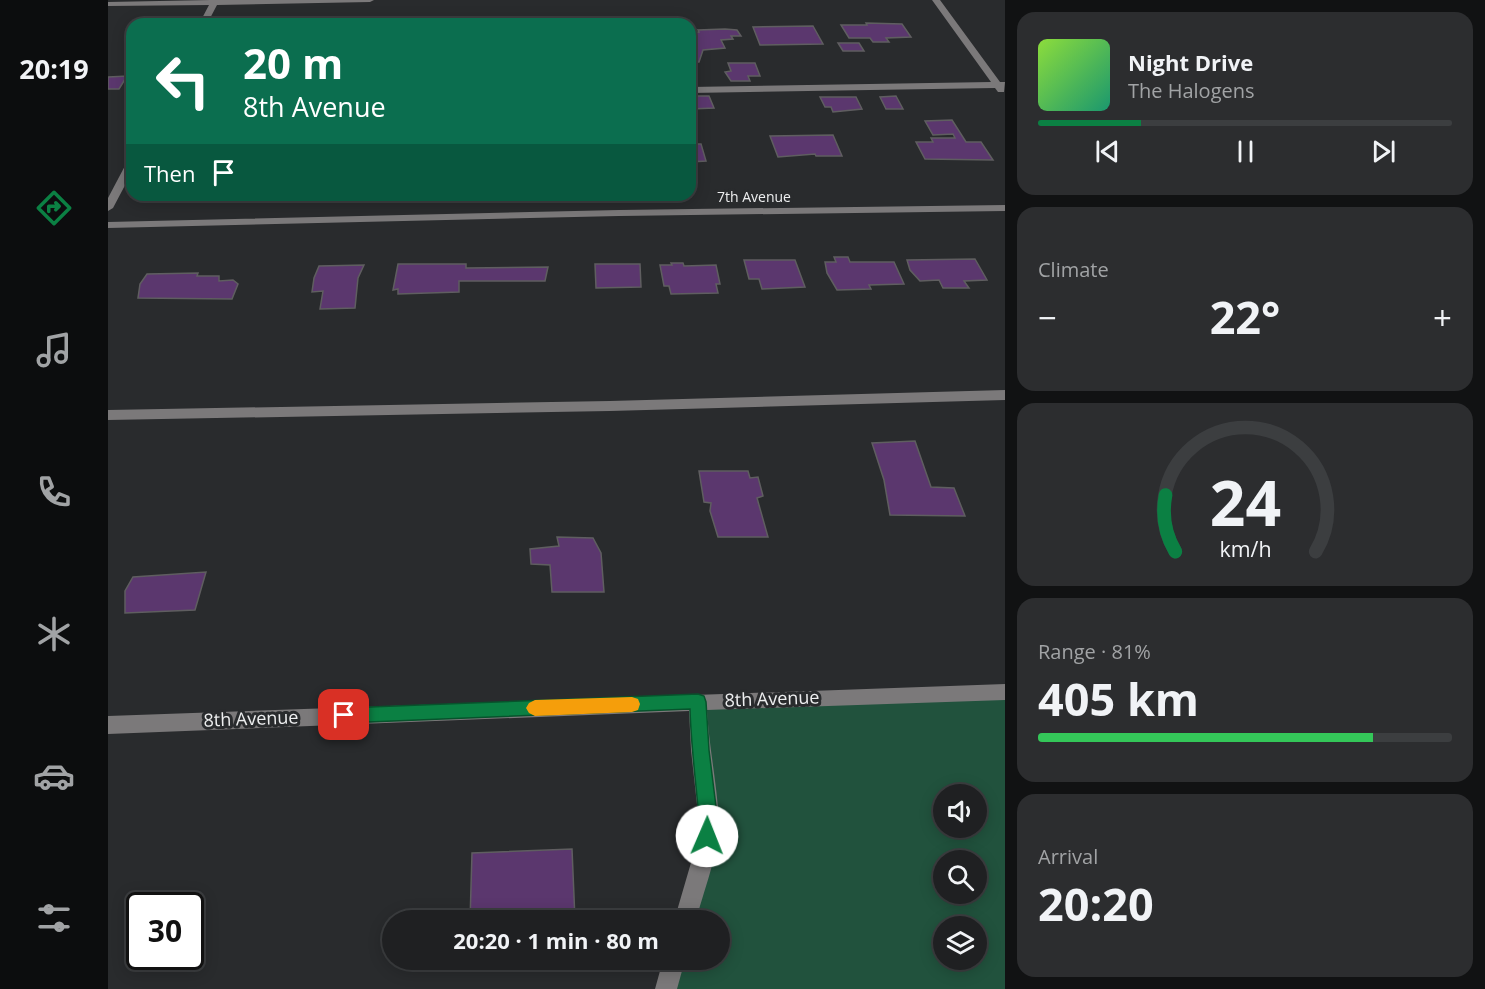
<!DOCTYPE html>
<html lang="en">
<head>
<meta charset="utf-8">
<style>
  body { margin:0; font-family:"Open Sans",sans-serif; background:#2c2d2f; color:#f1f3f6; height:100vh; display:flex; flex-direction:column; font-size:22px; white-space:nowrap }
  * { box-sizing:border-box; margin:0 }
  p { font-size:20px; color:#a1a3a5 }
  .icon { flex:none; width:33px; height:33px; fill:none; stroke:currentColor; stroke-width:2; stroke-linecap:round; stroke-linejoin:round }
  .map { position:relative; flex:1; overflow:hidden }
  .panel { display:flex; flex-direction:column; gap:12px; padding:12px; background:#111213; width:480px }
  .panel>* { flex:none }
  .hud { position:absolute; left:18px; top:18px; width:570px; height:183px; border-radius:18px; box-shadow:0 3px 15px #0003,0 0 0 2px #3c3e40; background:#0b6e4f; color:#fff; overflow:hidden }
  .buttons { position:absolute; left:825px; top:784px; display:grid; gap:12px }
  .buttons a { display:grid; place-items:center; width:54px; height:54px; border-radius:50%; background:#1f2022; box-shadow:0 3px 15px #0003,0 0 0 2px #3c3e40; font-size:30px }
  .speed { position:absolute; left:18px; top:892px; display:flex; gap:12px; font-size:30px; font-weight:700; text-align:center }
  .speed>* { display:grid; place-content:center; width:78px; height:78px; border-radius:50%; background:#1f2022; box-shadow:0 3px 15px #0003,0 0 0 2px #3c3e40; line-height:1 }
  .speed .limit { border:3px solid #111; border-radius:9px; background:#fff; color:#111 }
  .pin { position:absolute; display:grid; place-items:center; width:51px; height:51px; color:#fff; margin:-26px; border-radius:12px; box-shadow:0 3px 9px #0006 }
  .me { position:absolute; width:66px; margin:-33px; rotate:1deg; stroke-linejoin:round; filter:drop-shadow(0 0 4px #0008) }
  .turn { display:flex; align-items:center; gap:21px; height:126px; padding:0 18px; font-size:27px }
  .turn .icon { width:78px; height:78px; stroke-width:2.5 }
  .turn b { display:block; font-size:42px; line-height:51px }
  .then { display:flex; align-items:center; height:57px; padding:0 18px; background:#0003; gap:12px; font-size:22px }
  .big { font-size:45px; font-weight:700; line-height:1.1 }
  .panel .card { flex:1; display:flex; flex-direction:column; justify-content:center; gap:9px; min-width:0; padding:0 21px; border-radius:18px; background:#2c2d2f }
  .panel .dial { align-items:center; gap:0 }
  .dial svg { height:156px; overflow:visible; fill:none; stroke:#3c3e40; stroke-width:7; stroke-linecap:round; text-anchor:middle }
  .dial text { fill:#f1f3f6; stroke:none }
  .song { display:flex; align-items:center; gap:18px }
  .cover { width:72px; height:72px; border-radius:9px; background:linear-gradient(135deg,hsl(90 70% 55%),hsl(160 70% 35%)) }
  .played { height:6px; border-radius:3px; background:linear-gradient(90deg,#0b8043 25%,#3c3e40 25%) }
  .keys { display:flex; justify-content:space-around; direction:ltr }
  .heat { display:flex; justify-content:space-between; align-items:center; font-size:33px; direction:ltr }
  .charge { height:9px; border-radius:4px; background:linear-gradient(90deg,#34c759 81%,#3c3e40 0) }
  .trip { position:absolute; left:274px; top:910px; width:348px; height:60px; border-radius:30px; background:#1f2022; box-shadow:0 3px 15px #0003,0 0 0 2px #3c3e40; font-weight:700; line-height:60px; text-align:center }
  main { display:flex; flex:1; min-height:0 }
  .tabs { display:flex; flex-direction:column; width:108px; justify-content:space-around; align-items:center; background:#0c0d0e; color:#a1a3a5 }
  .tabs .icon { width:42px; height:42px }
  .tabs .active { color:#0b8043 }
  .tabs b { font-size:27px; color:#f1f3f6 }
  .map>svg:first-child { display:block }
  .green { fill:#21523d; fill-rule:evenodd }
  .building { fill:#5b376e; stroke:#5f5e60; stroke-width:1.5 }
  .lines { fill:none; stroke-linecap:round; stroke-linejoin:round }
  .minor { fill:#7b797a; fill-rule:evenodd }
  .route { fill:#0b8043; stroke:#07532c; stroke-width:1.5 }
  .slow { fill:#f59e0b }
  .labels { text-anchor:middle; stroke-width:6; stroke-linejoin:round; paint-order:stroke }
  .far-street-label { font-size:14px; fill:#edeeef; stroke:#292b2d }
  .near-street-label { font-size:18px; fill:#edeeef; stroke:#292b2d }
</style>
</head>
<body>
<main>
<nav class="tabs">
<b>20:19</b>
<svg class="icon active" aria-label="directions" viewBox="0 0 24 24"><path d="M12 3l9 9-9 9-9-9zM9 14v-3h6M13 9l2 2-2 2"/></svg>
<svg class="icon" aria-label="music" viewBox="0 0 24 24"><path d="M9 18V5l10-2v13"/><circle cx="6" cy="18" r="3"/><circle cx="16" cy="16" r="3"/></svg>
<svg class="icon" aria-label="phone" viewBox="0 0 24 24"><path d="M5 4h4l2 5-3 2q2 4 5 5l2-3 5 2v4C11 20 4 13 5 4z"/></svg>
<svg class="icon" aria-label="climate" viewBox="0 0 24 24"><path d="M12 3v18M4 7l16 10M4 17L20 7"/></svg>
<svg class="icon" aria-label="car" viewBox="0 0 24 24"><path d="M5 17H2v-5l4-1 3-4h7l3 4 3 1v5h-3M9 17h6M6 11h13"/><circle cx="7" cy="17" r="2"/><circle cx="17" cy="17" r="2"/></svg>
<svg class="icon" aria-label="filters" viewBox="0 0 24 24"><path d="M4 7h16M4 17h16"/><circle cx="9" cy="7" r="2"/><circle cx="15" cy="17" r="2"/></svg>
</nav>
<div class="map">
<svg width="897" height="989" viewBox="0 0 897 989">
  <rect width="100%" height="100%" fill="#292b2d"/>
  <path class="green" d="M897,696V989H564L571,960H612V921H582L603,841L594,705ZM836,795H868V828H836ZM836,861H868V894H836ZM836,927H868V960H836Z"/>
  <path class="building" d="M758,23L794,24L803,37L778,38L781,42H765L762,38H741L733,25H759Z
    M705,26L715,44L652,45L645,27Z
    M617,29L629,30L633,36H623L625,39L613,40L617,48L595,50L591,62H582V33L591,32L590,30Z
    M730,43H751L756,51H735Z
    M620,63H647L652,76H640L642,81H623L617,72L623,71Z
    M19,76L11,89H0V77Z
    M582,96H601L606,108L583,109Z
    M788,96L795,109H778L772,97Z
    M712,97H748L754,109L725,112L723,107H717Z
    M844,120L858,142H873L885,160L817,159L808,142H825L823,138H847L845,134L825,135L817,121Z
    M725,135L734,156H708L707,154L670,157L662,136Z
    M582,144H593L598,161L582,162V165Z
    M726,257H740L742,262H786L796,284L761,285L763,289L729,290L719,273L717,262H728Z
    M867,259L879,280L856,281L861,288H835L831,280L812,281L802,270L799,260Z
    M636,260H687L697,287L654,289L651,279H641Z
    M563,263H575L576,266L608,265L612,284H608L610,293L563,294L561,286H556L552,265H564Z
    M290,264H358V268L440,267L437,281H351V292L290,294V289L285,290Z
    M487,264H532L533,287L488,288Z
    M256,265L250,278L247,308L212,309L215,291L204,292L206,278L211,266Z
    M90,273L89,276H111V281L125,280L130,284L124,299L30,298L32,284L39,274Z
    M807,441L823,487L846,488L857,516L782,515L776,480L764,443Z
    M591,471H640L642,478L650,477L655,496L649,498L660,537H610L602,511L603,503L596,502Z
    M449,537L485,538L493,553L496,592H444L442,565L423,564L422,549L451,546Z
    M98,572L87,610L17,613V591L25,577Z
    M464,849L467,920L362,921L364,853Z"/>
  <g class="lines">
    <path class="minor" d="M103,0H266L262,2L109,5L99,24H91L101,5L0,6V2Z
      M824,0H832L892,82H897L896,92H890L887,88L582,93V87L883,82Z
      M24,159V172L5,208L0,211V198L19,162Z
      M897,205V211L511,216L0,228V222L511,210Z
      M897,390V400L502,411L0,420V410L502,401Z
      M897,684V700L599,710C601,747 609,784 611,821C612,851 595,892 588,921H566L587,849L591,823L583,750L581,711L0,734V716Z
      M555,960H577L569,989H547Z"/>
  </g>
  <path class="route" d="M590,694L596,696L598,702L601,750L610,823L605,842L599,845L593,842C589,834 592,827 591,819C588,782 583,746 582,709L236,723L230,721L228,715L230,710L236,708Z"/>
  <path class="slow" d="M524,697L530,699L532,704L530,710L524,712L427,716L421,713L418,708L421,703L427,700Z"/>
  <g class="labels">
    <g class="far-street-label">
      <text x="646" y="202">7th Avenue</text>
    </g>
    <g class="near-street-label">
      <text transform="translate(664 699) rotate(-2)" y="6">8th Avenue</text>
      <text transform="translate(143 719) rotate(-2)" y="6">8th Avenue</text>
    </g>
  </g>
</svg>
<div class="buttons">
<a><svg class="icon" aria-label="sound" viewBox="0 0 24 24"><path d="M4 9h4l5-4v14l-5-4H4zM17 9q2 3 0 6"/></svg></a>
<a><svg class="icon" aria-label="search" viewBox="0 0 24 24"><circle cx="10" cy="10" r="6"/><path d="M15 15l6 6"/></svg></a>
<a><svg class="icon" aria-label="layers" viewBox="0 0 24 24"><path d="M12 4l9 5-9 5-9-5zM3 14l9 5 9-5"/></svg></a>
</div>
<div class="speed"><div class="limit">30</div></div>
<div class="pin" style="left:236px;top:715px;background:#d93025"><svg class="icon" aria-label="arrive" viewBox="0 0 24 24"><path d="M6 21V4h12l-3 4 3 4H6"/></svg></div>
<svg class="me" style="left:599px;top:836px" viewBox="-20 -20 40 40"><circle r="19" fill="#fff"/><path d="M0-13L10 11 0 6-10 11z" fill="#0b8043"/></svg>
<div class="trip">20:20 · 1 min · 80 m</div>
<div class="hud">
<div class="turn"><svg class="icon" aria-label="left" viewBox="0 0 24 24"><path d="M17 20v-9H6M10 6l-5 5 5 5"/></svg><div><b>20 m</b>8th Avenue</div></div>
<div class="then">Then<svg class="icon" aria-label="arrive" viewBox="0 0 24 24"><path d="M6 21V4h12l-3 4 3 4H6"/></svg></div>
</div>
</div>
<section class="panel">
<div class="card">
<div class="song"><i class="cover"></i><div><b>Night Drive</b><p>The Halogens</p></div></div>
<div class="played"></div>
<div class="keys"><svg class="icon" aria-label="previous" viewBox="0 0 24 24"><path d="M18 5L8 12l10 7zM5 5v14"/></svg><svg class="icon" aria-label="pause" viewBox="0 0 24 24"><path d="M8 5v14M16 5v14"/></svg><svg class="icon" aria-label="next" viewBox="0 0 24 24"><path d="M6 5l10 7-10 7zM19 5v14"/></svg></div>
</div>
<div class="card"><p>Climate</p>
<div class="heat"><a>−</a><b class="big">22°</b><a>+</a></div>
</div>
<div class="card dial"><svg viewBox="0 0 100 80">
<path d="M14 69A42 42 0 1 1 86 69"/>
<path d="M14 69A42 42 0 0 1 9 40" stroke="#0b8043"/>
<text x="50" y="56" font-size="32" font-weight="700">24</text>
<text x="50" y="72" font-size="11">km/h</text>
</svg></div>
<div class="card"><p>Range · 81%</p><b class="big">405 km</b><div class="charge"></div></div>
<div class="card"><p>Arrival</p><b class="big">20:20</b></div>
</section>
</main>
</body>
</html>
